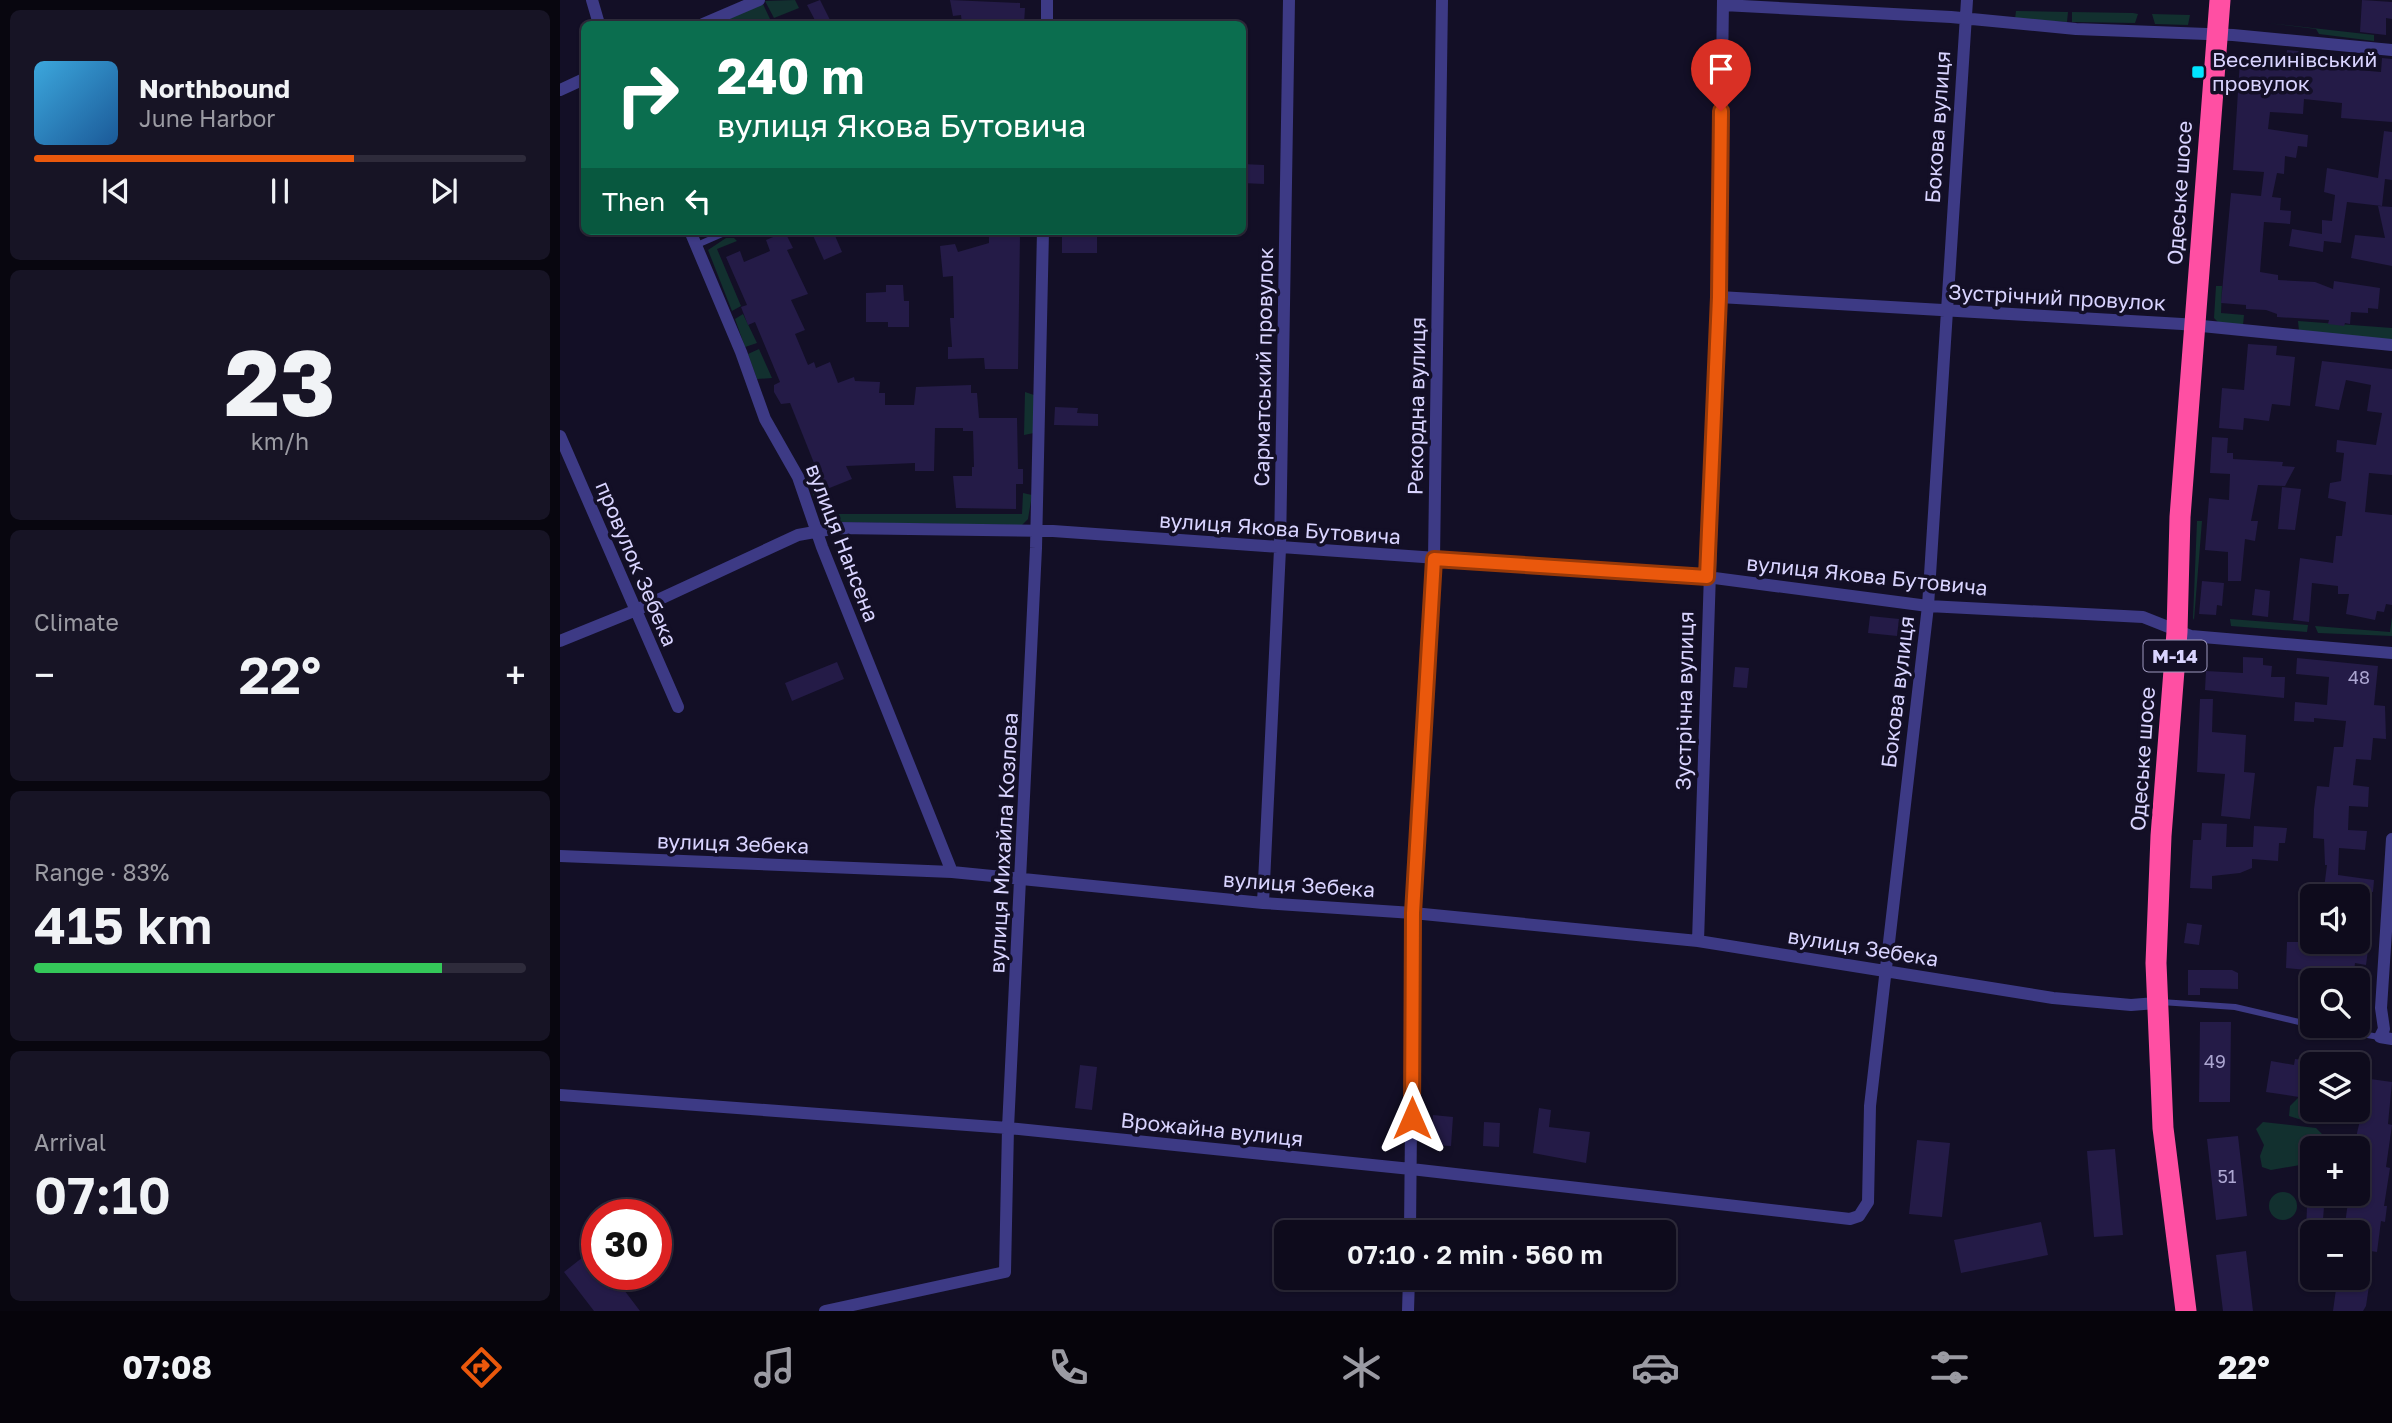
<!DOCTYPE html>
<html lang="en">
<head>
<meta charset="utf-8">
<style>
  body { margin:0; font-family:"Golos Text",sans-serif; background:#171425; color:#f1f3f6; height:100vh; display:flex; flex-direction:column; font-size:26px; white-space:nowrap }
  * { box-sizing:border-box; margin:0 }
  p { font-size:23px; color:#9b9ba3 }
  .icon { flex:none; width:38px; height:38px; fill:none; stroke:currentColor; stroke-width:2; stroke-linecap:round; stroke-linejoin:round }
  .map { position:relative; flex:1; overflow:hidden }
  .sheet { display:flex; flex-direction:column; gap:10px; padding:10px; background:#08060f; width:560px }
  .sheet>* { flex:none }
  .banner { position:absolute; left:21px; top:21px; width:665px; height:214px; border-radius:10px; box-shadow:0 2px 5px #0004,0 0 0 2px #2e2b3b; background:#0b6e4f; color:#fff; overflow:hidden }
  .controls { position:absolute; left:1740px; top:884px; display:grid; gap:14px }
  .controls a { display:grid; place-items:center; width:70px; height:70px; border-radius:10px; background:#0e0b1c; box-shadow:0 2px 5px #0004,0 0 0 2px #2e2b3b; font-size:35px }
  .speed { position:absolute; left:21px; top:1199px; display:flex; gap:14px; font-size:35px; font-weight:700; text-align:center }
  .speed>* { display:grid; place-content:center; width:91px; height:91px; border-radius:50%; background:#0e0b1c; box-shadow:0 2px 5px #0004,0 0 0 2px #2e2b3b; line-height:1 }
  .speed .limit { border:10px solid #d22; background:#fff; color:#111 }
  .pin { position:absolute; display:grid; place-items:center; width:60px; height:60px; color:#fff; margin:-72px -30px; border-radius:50% 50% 50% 0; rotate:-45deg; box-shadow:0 0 7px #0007 }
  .pin .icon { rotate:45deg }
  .me { position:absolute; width:77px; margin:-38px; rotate:0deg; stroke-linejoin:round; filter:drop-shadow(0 0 5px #0008) }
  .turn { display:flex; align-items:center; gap:24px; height:147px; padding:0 21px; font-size:32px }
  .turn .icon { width:91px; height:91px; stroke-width:2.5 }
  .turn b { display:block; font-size:49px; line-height:60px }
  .then { display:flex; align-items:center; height:66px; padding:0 21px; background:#0003; gap:14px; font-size:26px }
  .big { font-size:52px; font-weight:600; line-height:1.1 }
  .sheet .tile { flex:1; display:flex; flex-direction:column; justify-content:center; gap:10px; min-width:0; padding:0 24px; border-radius:10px; background:#171425 }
  .sheet .dial { align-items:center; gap:0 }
  .dial b { font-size:91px; line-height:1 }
  .song { display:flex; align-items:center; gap:21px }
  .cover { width:84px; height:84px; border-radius:10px; background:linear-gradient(135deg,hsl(200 70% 55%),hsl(210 70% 35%)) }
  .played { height:7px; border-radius:4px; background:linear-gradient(90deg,#ea580c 65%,#2e2b3b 65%) }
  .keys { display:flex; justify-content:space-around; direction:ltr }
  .heat { display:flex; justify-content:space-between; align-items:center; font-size:38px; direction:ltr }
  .charge { height:10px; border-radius:5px; background:linear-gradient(90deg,#34c759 83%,#2e2b3b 0) }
  .trip { position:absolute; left:714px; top:1220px; width:402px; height:70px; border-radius:10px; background:#0e0b1c; box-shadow:0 2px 5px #0004,0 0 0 2px #2e2b3b; font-weight:600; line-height:70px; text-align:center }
  .menu { display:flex; height:112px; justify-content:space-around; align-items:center; background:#06040b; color:#9b9ba3 }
  .menu .icon { width:49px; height:49px }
  .menu .selected { color:#ea580c }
  .menu b { font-size:32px; color:#f1f3f6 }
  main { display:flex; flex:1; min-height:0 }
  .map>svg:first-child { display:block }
  .green { fill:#12302f }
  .building { fill:#241b47 }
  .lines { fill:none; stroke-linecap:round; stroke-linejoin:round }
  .lane { stroke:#3d3a85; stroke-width:6 }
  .street { stroke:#3d3a85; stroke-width:12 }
  .highway { stroke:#ff4fa3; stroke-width:21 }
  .route-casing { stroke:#983908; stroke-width:18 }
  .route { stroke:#ea580c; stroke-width:12 }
  .poi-dot { fill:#00e5ff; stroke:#130f26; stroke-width:2.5 }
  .labels { text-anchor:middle; stroke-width:7; stroke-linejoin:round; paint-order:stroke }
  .number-label { font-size:18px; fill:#aca6d1 }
  .shield { fill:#130f26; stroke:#9e99be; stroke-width:2 }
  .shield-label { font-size:19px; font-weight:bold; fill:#d9d4ff }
  .poi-label { font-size:21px; fill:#d9d4ff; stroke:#130f26; text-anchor:start }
  .street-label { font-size:21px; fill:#d9d4ff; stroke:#130f26 }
</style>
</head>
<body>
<main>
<section class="sheet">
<div class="tile">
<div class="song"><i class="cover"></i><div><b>Northbound</b><p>June Harbor</p></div></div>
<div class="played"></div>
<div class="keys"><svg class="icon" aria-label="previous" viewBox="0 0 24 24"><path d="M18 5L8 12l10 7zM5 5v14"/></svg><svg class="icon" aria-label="pause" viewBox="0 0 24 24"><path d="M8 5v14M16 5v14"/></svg><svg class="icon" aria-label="next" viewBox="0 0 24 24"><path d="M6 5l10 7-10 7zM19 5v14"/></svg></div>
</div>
<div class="tile dial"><b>23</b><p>km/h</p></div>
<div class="tile"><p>Climate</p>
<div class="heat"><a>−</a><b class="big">22°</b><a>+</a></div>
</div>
<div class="tile"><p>Range · 83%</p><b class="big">415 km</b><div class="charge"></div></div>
<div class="tile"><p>Arrival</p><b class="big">07:10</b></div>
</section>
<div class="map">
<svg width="1832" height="1311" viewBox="0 0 1832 1311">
  <rect width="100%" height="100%" fill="#130f26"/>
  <path class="green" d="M235,0L239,8L214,18L205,1Z
    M202,2L210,19L193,24H167L165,19Z
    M1456,11L1508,12L1507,22L1455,19Z
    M1512,12L1573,13L1578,14L1575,23L1512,22Z
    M1592,14L1630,15L1628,25L1595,24Z
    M1708,23L1814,35V41L1759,34L1756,29Z
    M166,238H174L177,241L157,249L181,306L172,311L148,250Z
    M1656,286H1662L1661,313L1684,315L1683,325L1659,323L1654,318Z
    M183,314L197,343L185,347L175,319Z
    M1738,321L1832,328V340L1739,331Z
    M199,349L212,378L197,379L188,354Z
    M465,392L474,395V433L464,435Z
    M254,474L272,514H462L463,493L472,495L468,519L462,525L270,522L259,510L246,477Z
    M1637,521H1642L1634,620L1633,618Z
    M1832,617V636L1758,633L1755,626L1830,632Z
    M1670,619L1748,625L1747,632L1671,626Z
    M1738,1098L1752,1099V1110H1760L1756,1117L1742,1120L1729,1116L1730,1106Z
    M1703,1122L1756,1128L1762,1134L1761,1148H1752L1751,1163L1711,1170L1702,1167L1700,1156L1704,1145L1696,1129Z
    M1709 1206a14 14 0 1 1 28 0a14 14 0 1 1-28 0Z"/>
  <path class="building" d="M260,0L272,24H257L247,5Z
    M390,0L460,3V8H465L464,24H402L401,15L393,16Z
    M1802,0L1832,2V19L1826,18V35L1800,32Z
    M1727,50L1747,52L1746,58L1775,61L1774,68L1821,72L1822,58L1832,59V122L1781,118L1782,103L1744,99L1743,114L1710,112L1708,129L1748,135L1747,147L1738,146L1736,158L1725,156L1724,174L1717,173L1712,197L1721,198L1720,210L1731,211L1730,224L1704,222L1700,272L1718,275V280L1755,282L1773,289L1774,281L1820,288L1818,309L1808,308V313L1791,312L1790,324L1785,323L1784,326L1768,324L1769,320L1717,317V314L1706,310L1686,309V305L1661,303L1671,193L1701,196L1704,172L1673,170L1680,60L1695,62V56L1726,59Z
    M1824,131L1832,132V180L1825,179L1822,206L1787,202L1781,243L1764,241L1763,252L1729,246L1732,229L1762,234V220L1772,221L1775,195L1764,192L1767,168L1818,178Z
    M682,164L704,165V184L682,183Z
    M1818,206L1832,207V266L1791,258L1795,235L1825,238Z
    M251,231H273L282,252L264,260Z
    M225,232L233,248L227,250L248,294L231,300L245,330L235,334L248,365L254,362L256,368L270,362L278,383L294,377L295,381L320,382L319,393H325V405H354L356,387L411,385V393H417L419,418H457L458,469H463V484H456V509L396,508L393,476H412V467H414L413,431H403V428H375L374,471H355V463L286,466L292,479L262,491L257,479L260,478L230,403L221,404L214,392V385L220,382L195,322L188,325L181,307L187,305L166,257L180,251L184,262L210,251L206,240Z
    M429,233L460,234L458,369H425L424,358L388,359V347H392L390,318H394L393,276L383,277L380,246L395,244L398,252L429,243Z
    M502,235L537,236V253H502Z
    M326,285H343L344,301H349V327H328V322H306V293L326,292Z
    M1688,344L1717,346L1716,355L1735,357L1730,406L1712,404L1709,421L1684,418L1683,430L1659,428L1662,388L1684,390Z
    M1762,361L1832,369V475L1809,473L1805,512L1832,515V605L1826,604L1824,612L1817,611L1815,620L1786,614L1789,594H1778V586L1752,583L1749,622L1733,620L1740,558L1773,563L1776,536H1782L1786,502L1768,498L1770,483L1781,481L1784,453L1776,452L1777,440L1816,445L1822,413L1807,411L1811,385L1786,380L1779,410L1755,406Z
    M495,407L518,408L517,413L538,414V426L494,425Z
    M1652,437L1668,438L1667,453H1673V459L1723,462L1722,466L1735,467L1725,486L1698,485L1691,521H1698L1695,541L1685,539L1681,581H1668V552L1645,550L1649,498L1669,500L1670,474L1650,473Z
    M1722,487L1741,489L1735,530L1718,529Z
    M1642,581L1664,583L1662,606L1657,605L1656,615L1639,614Z
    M1695,589L1710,591L1708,617L1692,615Z
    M1310,616L1339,619L1337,636L1308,633Z
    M1683,657L1703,658V665L1712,666L1711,677H1725L1724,698L1645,690L1646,671L1683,673Z
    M1737,658L1818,666L1814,705L1825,706L1826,739L1813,738L1811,760L1796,759L1793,785L1809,787L1808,807L1789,806L1788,830L1807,831L1805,850L1779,848L1778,875L1814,880L1813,892L1793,890L1792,896H1763L1767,865H1765L1764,839L1753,838L1754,809L1757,786L1769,787L1774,747H1783L1786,721L1754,718V722L1734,721L1735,702L1767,705L1769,677L1736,674Z
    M277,662L284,679L232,701L225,683Z
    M1175,667L1189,668L1187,688L1173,687Z
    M1640,699H1653L1652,732L1686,735L1684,772L1695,773L1690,819L1661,816L1665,774L1637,772Z
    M1642,823L1667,824L1666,847H1693L1694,826L1727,828L1725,843H1719L1718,861L1692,859V868L1680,873L1652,876V889L1630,888L1633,840H1641Z
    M1627,923L1642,925L1639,945L1624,943Z
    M1727,942H1788L1787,947L1808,950L1806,965L1795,963L1793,980H1755L1757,971L1726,968Z
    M1628,970H1672L1678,973V989L1640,988V995H1628Z
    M1640,1022H1671L1670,1102H1639Z
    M1735,1059L1752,1061V1099L1706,1092L1711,1061L1734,1065Z
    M520,1065L537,1067L532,1110L515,1108Z
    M1810,1079L1832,1082L1828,1124L1832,1125L1826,1167L1830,1168L1824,1206H1827L1825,1222L1821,1221L1817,1252L1797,1249V1232H1784L1789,1194H1797V1133Z
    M979,1108L991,1110L989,1127L1030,1132L1026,1163L973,1153Z
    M873,1115L893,1117L891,1146L871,1145Z
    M924,1122L940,1123L939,1147L923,1146Z
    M1678,1136L1687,1216L1656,1220L1647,1139Z
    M1357,1140L1390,1143L1382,1217L1349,1214Z
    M1555,1149L1563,1235L1534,1237L1527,1151Z
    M1747,1206L1764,1207L1762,1232H1746Z
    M1481,1222L1488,1255L1401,1273L1394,1240Z
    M37,1246V1274H52L80,1311H34L4,1272Z
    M1686,1251L1693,1311H1663L1656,1255Z
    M1792,1278L1806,1280L1805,1286H1809L1806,1306L1803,1311H1773L1777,1282L1791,1284Z"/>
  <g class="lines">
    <path class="lane" d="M137,245L169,231
      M1601,1002L1675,1007L1752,1025
      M1756,1026L1819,1037"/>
    <path class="street" d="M32,0L39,24
      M1163,5L1391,17L1516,29L1673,35L1832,50
      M143,24L199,0
      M487,24V0
      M0,90L24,79
      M130,231L181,352L205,419L238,477L262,547L392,872
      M1159,297L1622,324L1832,345
      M0,436L118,707
      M0,641L74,611L238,535L277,528L493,531L1147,577L1368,606L1583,617L1631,636L1832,653
      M1832,839L1821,1008L1824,1029L1820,1037L1832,1039
      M0,856L392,872L703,903L853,913L1138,941L1493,998L1571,1005L1596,1003
      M703,903L720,549L729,0
      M1138,941L1159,297L1163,0
      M0,1095L448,1128L851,1169L1290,1219L1299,1216L1308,1202L1310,1106L1368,606L1407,0
      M850,1232L853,913L874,559L882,0
      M265,1311L445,1272L448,1128L476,548L483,231
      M848,1311L849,1278"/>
    <path class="highway" d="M1626,1311L1603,1128L1596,963L1601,836L1617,632L1620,517L1660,0"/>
  </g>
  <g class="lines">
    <g class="route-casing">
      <path id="route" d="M852,1118L853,913L874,559L1147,577L1159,297L1161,111"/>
    </g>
    <use href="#route" class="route"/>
  </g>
  <rect class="poi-dot" x="1631" y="65" width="14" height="14" rx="3.5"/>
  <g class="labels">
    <g class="number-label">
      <text x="1799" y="684">48</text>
      <text x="1655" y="1068">49</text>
      <text x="1667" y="1183">51</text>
    </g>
    <rect class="shield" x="1583.5" y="640.5" width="63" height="31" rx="5"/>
    <g class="shield-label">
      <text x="1615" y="663">М-14</text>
    </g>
    <g class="poi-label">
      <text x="1652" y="67">Веселинівський<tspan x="1652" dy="24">провулок</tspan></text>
    </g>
    <g class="street-label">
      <text transform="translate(1378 127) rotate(-86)" y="7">Бокова вулиця</text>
      <text transform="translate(1620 193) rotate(-86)" y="7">Одеське шосе</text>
      <text transform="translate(1497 298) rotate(3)" y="7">Зустрічний провулок</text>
      <text transform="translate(704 367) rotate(-89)" y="7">Сарматський провулок</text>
      <text transform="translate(857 406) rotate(-89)" y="7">Рекордна вулиця</text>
      <text transform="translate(720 529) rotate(4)" y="7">вулиця Якова Бутовича</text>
      <text transform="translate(282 543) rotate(69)" y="7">вулиця Нансена</text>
      <text transform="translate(76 564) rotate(67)" y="7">провулок Зебека</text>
      <text transform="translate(1307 576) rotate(6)" y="7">вулиця Якова Бутовича</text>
      <text transform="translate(1338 692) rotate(-83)" y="7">Бокова вулиця</text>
      <text transform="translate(1125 701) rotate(-89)" y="7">Зустрічна вулиця</text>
      <text transform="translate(1583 759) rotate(-86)" y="7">Одеське шосе</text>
      <text transform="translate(444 843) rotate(-87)" y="7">вулиця Михайла Козлова</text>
      <text transform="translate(173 844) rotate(2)" y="7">вулиця Зебека</text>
      <text transform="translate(739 885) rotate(4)" y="7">вулиця Зебека</text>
      <text transform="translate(1303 948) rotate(9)" y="7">вулиця Зебека</text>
      <text transform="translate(652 1130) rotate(6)" y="7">Врожайна вулиця</text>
    </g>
  </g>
</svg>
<div class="controls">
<a><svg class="icon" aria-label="sound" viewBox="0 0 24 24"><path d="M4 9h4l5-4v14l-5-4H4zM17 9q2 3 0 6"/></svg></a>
<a><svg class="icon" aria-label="search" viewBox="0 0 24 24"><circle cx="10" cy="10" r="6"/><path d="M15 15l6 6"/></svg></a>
<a><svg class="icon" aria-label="layers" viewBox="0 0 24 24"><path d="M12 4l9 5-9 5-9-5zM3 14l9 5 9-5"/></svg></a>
<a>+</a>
<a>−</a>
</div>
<div class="speed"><div class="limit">30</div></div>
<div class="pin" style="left:1161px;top:111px;background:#d93025"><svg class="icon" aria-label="arrive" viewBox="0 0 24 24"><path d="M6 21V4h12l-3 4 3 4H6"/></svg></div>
<svg class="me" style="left:852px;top:1118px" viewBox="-20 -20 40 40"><path d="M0-17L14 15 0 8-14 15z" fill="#ea580c" stroke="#fff" stroke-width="4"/></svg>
<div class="trip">07:10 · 2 min · 560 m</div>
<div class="banner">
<div class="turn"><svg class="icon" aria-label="right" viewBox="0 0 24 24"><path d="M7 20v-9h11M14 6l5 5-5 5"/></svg><div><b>240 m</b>вулиця Якова Бутовича</div></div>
<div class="then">Then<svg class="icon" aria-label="left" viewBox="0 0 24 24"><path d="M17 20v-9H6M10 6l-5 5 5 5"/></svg></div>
</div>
</div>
</main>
<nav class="menu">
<b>07:08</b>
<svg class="icon selected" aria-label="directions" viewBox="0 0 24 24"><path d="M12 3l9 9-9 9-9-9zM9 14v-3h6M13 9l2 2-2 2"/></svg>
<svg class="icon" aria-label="music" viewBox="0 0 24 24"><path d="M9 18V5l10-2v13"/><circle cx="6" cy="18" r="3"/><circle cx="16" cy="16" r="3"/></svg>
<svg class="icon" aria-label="phone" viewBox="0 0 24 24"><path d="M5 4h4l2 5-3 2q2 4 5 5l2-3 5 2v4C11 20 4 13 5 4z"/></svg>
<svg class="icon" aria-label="climate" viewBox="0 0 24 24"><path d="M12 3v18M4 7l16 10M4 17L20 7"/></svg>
<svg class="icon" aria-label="car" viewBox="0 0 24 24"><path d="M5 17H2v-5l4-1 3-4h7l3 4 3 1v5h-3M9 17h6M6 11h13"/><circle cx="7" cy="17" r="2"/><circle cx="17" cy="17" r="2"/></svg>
<svg class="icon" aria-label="filters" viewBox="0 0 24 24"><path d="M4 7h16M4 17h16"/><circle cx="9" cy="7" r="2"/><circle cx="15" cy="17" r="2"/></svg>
<b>22°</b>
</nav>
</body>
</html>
